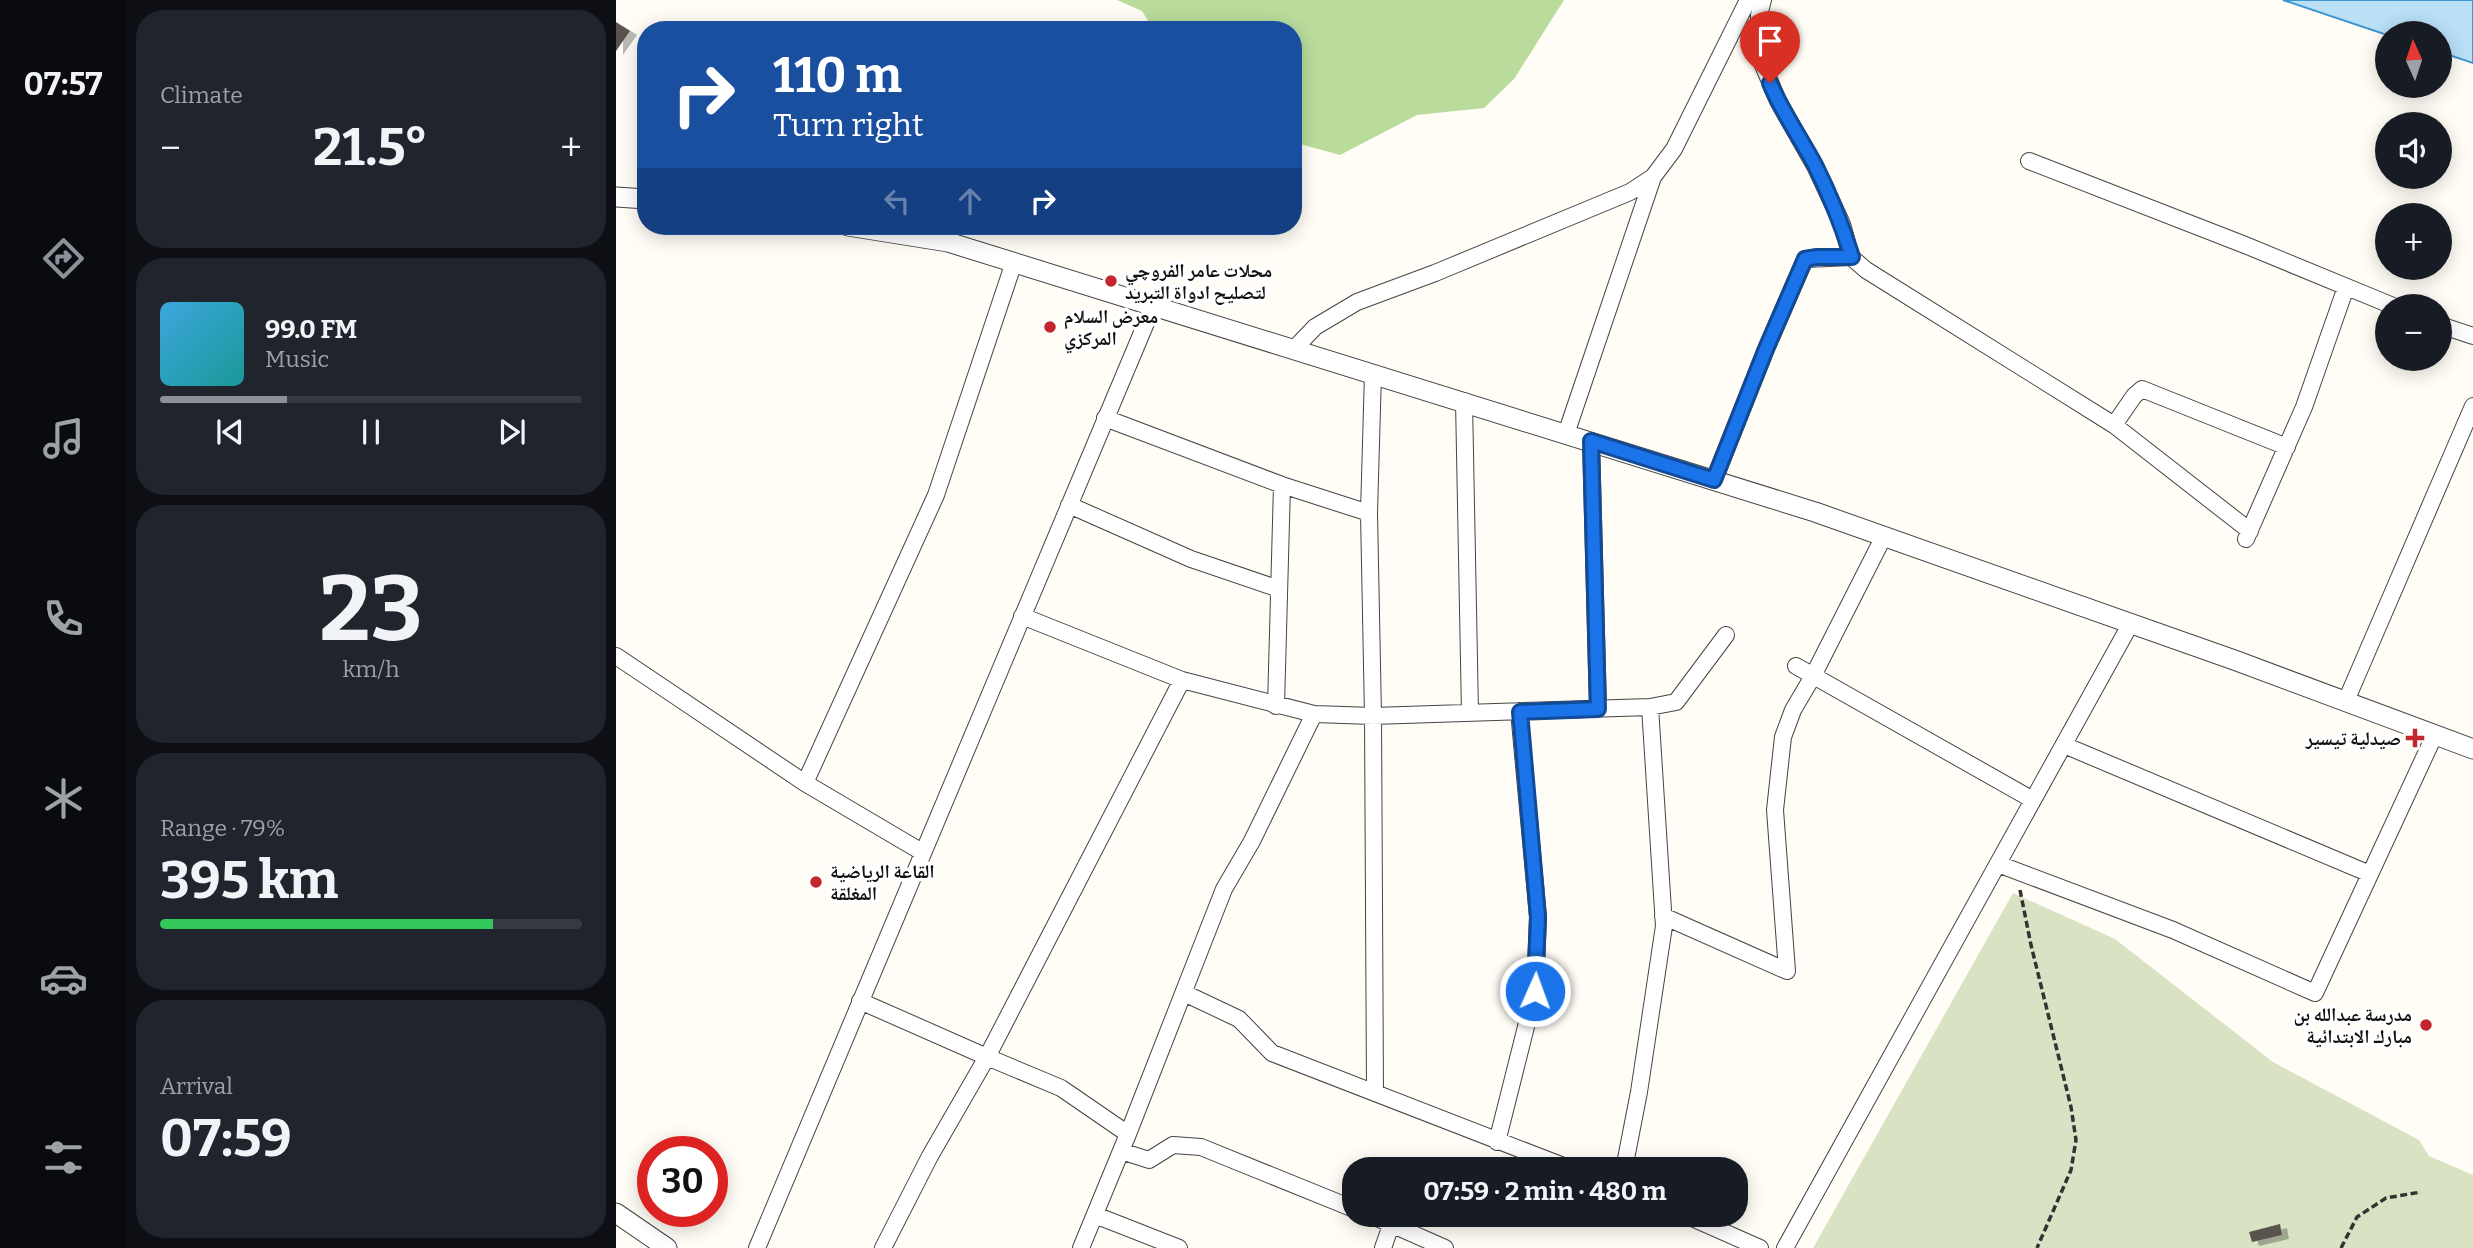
<!DOCTYPE html>
<html lang="en">
<head>
<meta charset="utf-8">
<style>
  body { margin:0; font-family:Bitter,"Noto Naskh Arabic",serif; background:#20242c; color:#f1f3f6; height:100vh; display:flex; flex-direction:column; font-size:26px; white-space:nowrap }
  * { box-sizing:border-box; margin:0 }
  p { font-size:23px; color:#9ea1a6 }
  .icon { flex:none; width:38px; height:38px; fill:none; stroke:currentColor; stroke-width:2; stroke-linecap:round; stroke-linejoin:round }
  .map { position:relative; flex:1; overflow:hidden }
  .panel { display:flex; flex-direction:column; gap:10px; padding:10px; background:#0d0f14; width:490px }
  .panel>* { flex:none }
  .top-card { position:absolute; left:21px; top:21px; width:665px; height:214px; border-radius:28px; box-shadow:0 4px 18px #0003; background:#1a4fa0; color:#fff; overflow:hidden }
  .needle { width:46px; rotate:357deg }
  .fabs { position:absolute; left:1759px; top:21px; display:grid; gap:14px }
  .fabs a { display:grid; place-items:center; width:77px; height:77px; border-radius:50%; background:#171b24; box-shadow:0 4px 18px #0003; font-size:35px }
  .speed { position:absolute; left:21px; top:1136px; display:flex; gap:14px; font-size:35px; font-weight:700; text-align:center }
  .speed>* { display:grid; place-content:center; width:91px; height:91px; border-radius:50%; background:#171b24; box-shadow:0 4px 18px #0003; line-height:1 }
  .speed .limit { border:10px solid #d22; background:#fff; color:#111 }
  .pin { position:absolute; display:grid; place-items:center; width:60px; height:60px; color:#fff; margin:-72px -30px; border-radius:50% 50% 50% 0; rotate:-45deg; box-shadow:0 0 7px #0007 }
  .pin .icon { rotate:45deg }
  .me { position:absolute; width:77px; margin:-38px; rotate:2deg; stroke-linejoin:round; filter:drop-shadow(0 0 5px #0008) }
  .turn { display:flex; align-items:center; gap:24px; height:147px; padding:0 21px; font-size:32px }
  .turn .icon { width:91px; height:91px; stroke-width:2.5 }
  .turn b { display:block; font-size:49px; line-height:60px }
  .lanes { display:flex; align-items:center; height:66px; padding:0 21px; background:#0003; justify-content:center; gap:35px; direction:ltr }
  .lanes .off { opacity:.35 }
  .big { font-size:52px; font-weight:700; line-height:1.1 }
  .panel .tile { flex:1; display:flex; flex-direction:column; justify-content:center; gap:10px; min-width:0; padding:0 24px; border-radius:28px; background:#20242c }
  .panel .dial { align-items:center; gap:0 }
  .dial b { font-size:91px; line-height:1 }
  .song { display:flex; align-items:center; gap:21px }
  .cover { width:84px; height:84px; border-radius:10px; background:linear-gradient(135deg,hsl(200 70% 55%),hsl(180 70% 35%)) }
  .played { height:7px; border-radius:4px; background:linear-gradient(90deg,#8c9099 30%,#363941 30%) }
  .keys { display:flex; justify-content:space-around; direction:ltr }
  .heat { display:flex; justify-content:space-between; align-items:center; font-size:38px; direction:ltr }
  .charge { height:10px; border-radius:5px; background:linear-gradient(90deg,#34c759 79%,#363941 0) }
  .trip { position:absolute; left:726px; top:1157px; width:406px; height:70px; border-radius:28px; background:#171b24; box-shadow:0 4px 18px #0003; font-weight:700; line-height:70px; text-align:center }
  main { display:flex; flex:1; min-height:0 }
  .tabs { display:flex; flex-direction:column; width:126px; justify-content:space-around; align-items:center; background:#090b0e; color:#9ea1a6 }
  .tabs .icon { width:49px; height:49px }
  .tabs .current { color:#8c9099 }
  .tabs b { font-size:32px; color:#f1f3f6 }
  .map>svg:first-child { display:block }
  .forest { fill:#b9dc9c }
  .cemetery { fill:#d9e3c4 }
  .water { fill:#b9e0f7; stroke:#3f96cf; stroke-width:2 }
  .building { fill:#5a524d; filter:url(#shadow) }
  .lines { fill:none; stroke-linecap:round; stroke-linejoin:round }
  .minor-casing { stroke:#444; stroke-width:18 }
  .tertiary-casing { stroke:#444; stroke-width:21 }
  .path { stroke:#333; stroke-width:3.5; stroke-dasharray:7 3.5; stroke-linecap:butt }
  .minor { stroke:#fff; stroke-width:16 }
  .tertiary { stroke:#fff; stroke-width:19 }
  .route-casing { stroke:#114b97; stroke-width:18 }
  .route { stroke:#1a73e8; stroke-width:12 }
  .poi-dot { fill:#c4262e; stroke:#fff; stroke-width:2.5 }
  .labels { text-anchor:middle; stroke-width:7; stroke-linejoin:round; paint-order:stroke }
  .poi-label { font-size:19px; font-weight:bold; fill:#111; stroke:#fff; text-anchor:start }
</style>
</head>
<body>
<main>
<nav class="tabs">
<b>07:57</b>
<svg class="icon current" aria-label="directions" viewBox="0 0 24 24"><path d="M12 3l9 9-9 9-9-9zM9 14v-3h6M13 9l2 2-2 2"/></svg>
<svg class="icon" aria-label="music" viewBox="0 0 24 24"><path d="M9 18V5l10-2v13"/><circle cx="6" cy="18" r="3"/><circle cx="16" cy="16" r="3"/></svg>
<svg class="icon" aria-label="phone" viewBox="0 0 24 24"><path d="M5 4h4l2 5-3 2q2 4 5 5l2-3 5 2v4C11 20 4 13 5 4z"/></svg>
<svg class="icon" aria-label="climate" viewBox="0 0 24 24"><path d="M12 3v18M4 7l16 10M4 17L20 7"/></svg>
<svg class="icon" aria-label="car" viewBox="0 0 24 24"><path d="M5 17H2v-5l4-1 3-4h7l3 4 3 1v5h-3M9 17h6M6 11h13"/><circle cx="7" cy="17" r="2"/><circle cx="17" cy="17" r="2"/></svg>
<svg class="icon" aria-label="filters" viewBox="0 0 24 24"><path d="M4 7h16M4 17h16"/><circle cx="9" cy="7" r="2"/><circle cx="15" cy="17" r="2"/></svg>
</nav>
<section class="panel">
<div class="tile"><p>Climate</p>
<div class="heat"><a>−</a><b class="big">21.5°</b><a>+</a></div>
</div>
<div class="tile">
<div class="song"><i class="cover"></i><div><b>99.0 FM</b><p>Music</p></div></div>
<div class="played"></div>
<div class="keys"><svg class="icon" aria-label="previous" viewBox="0 0 24 24"><path d="M18 5L8 12l10 7zM5 5v14"/></svg><svg class="icon" aria-label="pause" viewBox="0 0 24 24"><path d="M8 5v14M16 5v14"/></svg><svg class="icon" aria-label="next" viewBox="0 0 24 24"><path d="M6 5l10 7-10 7zM19 5v14"/></svg></div>
</div>
<div class="tile dial"><b>23</b><p>km/h</p></div>
<div class="tile"><p>Range · 79%</p><b class="big">395 km</b><div class="charge"></div></div>
<div class="tile"><p>Arrival</p><b class="big">07:59</b></div>
</section>
<div class="map">
<svg width="1857" height="1248" viewBox="0 0 1857 1248">
  <defs>
    <filter id="shadow"><feDropShadow dx="7" dy="4" stdDeviation="0" flood-color="#0004"/></filter>
  </defs>
  <rect width="100%" height="100%" fill="#fffdf5"/>
  <path class="forest" d="M501,0H948L898,79L868,108L801,115L724,155L677,142V30H538L526,11Z"/>
  <path class="cemetery" d="M1397,893L1499,939L1657,1062L1803,1140L1813,1156L1857,1175V1248H1197Z"/>
  <path class="water" d="M1667,0H1857V63L1824,52V33L1771,35Z"/>
  <path class="building" d="M0,22L14,31L0,51Z
    M1664,1224L1666,1235L1636,1242L1633,1232Z"/>
  <g class="lines">
    <g class="minor-casing">
      <path id="minor" d="M1147,0L1143,15V41L1147,65L1162,101L1199,166L1226,224L1235,257L1250,270L1498,425L1518,396L1526,389L1671,447
        M1413,161L1629,245L1777,306
        M1824,325L1857,336
        M679,348L699,327L741,302L819,273L1014,192L1037,177L1058,149L1132,0
        M757,373L753,513L757,716L759,1092
        M848,401L854,713
        M489,418L666,485L753,513
        M1498,425L1634,531
        M950,434L1037,177
        M975,441L982,709
        M1098,480L1150,349L1189,259L1235,257
        M453,505L575,559L663,589
        M1630,539L1688,407L1730,287
        M406,616L566,680L698,714L757,716L1034,707L1060,702L1110,635
        M0,656L189,783L306,852
        M1180,666L1417,800
        M1730,701L1857,406
        M660,706L666,485
        M1448,745L1754,874
        M189,783L320,495L398,262
        M1382,864L1557,930L1699,993L1819,734
        M1047,916L1171,971L1159,810L1167,737L1177,710L1197,676L1268,536
        M568,993L623,1019L656,1053L955,1169
        M244,1001L371,1057L314,1156L267,1248
        M512,1134L445,1088L371,1057L566,680
        M881,1142L919,991L922,917L903,711
        M505,1151L533,1160L557,1145L585,1147L738,1209
        M1008,1169L1023,1092L1048,926L1034,707
        M752,1214L829,1248
        M1067,1214L1144,1248
        M479,1215L563,1248
        M141,1248L538,304
        M465,1248L512,1134L608,889L636,841L698,714
        M767,1248L775,1225
        M1169,1248L1515,623"/>
    </g>
    <g class="tertiary-casing">
      <path id="tertiary" d="M0,197L30,199
        M232,226L332,242L1199,512L1621,661L1857,749
        M0,1213L51,1248"/>
    </g>
    <path class="path" d="M1404,890L1415,945L1455,1107L1460,1140L1455,1170L1421,1248
      M1725,1248L1741,1217L1770,1198L1805,1192"/>
    <use href="#minor" class="minor"/>
    <use href="#tertiary" class="tertiary"/>
  </g>
  <g class="lines">
    <g class="route-casing">
      <path id="route" d="M919,991L922,917L904,712L982,709L975,441L1098,480L1150,349L1189,259L1201,257H1236C1226,225 1214,195 1199,165C1184,137 1166,112 1154,83"/>
    </g>
    <use href="#route" class="route"/>
  </g>
  <g class="poi-dot">
    <circle cx="495" cy="281" r="7"/>
    <circle cx="434" cy="327" r="7"/>
    <path d="M1795.5 727.5h7v7h7v7h-7v7h-7v-7h-7v-7h7z"/>
    <circle cx="200" cy="882" r="7"/>
    <circle cx="1810" cy="1025" r="7"/>
  </g>
  <g class="labels">
    <g class="poi-label">
      <text x="509" y="277">محلات عامر الفروچي<tspan x="509" dy="22">لتصليح ادواة التبريد</tspan></text>
      <text x="448" y="323">معرض السلام<tspan x="448" dy="22">المركزي</tspan></text>
      <text x="1785" y="745" text-anchor="end">صيدلية تيسير</text>
      <text x="214" y="878">القاعة الرياضية<tspan x="214" dy="22">المغلقة</tspan></text>
      <text x="1796" y="1021" text-anchor="end">مدرسة عبدالله بن<tspan x="1796" dy="22">مبارك الابتدائية</tspan></text>
    </g>
  </g>
</svg>
<div class="fabs">
<a><svg class="needle" viewBox="-14 -14 28 28"><path d="M0-13l5 13h-10z" fill="#e53935"/><path d="M0 13l5-13h-10z" fill="#9ea1a6"/></svg></a>
<a><svg class="icon" aria-label="sound" viewBox="0 0 24 24"><path d="M4 9h4l5-4v14l-5-4H4zM17 9q2 3 0 6"/></svg></a>
<a>+</a>
<a>−</a>
</div>
<div class="speed"><div class="limit">30</div></div>
<div class="pin" style="left:1154px;top:83px;background:#d93025"><svg class="icon" aria-label="arrive" viewBox="0 0 24 24"><path d="M6 21V4h12l-3 4 3 4H6"/></svg></div>
<svg class="me" style="left:919px;top:991px" viewBox="-20 -20 40 40"><circle r="17" fill="#1a73e8" stroke="#fff" stroke-width="3"/><path d="M0-11L8 9 0 5-8 9z" fill="#fff"/></svg>
<div class="trip">07:59 · 2 min · 480 m</div>
<div class="top-card">
<div class="turn"><svg class="icon" aria-label="right" viewBox="0 0 24 24"><path d="M7 20v-9h11M14 6l5 5-5 5"/></svg><div><b>110 m</b>Turn right</div></div>
<div class="lanes"><svg class="icon off" aria-label="left" viewBox="0 0 24 24"><path d="M17 20v-9H6M10 6l-5 5 5 5"/></svg><svg class="icon off" aria-label="ahead" viewBox="0 0 24 24"><path d="M12 20V5M6 11l6-6 6 6"/></svg><svg class="icon" aria-label="right" viewBox="0 0 24 24"><path d="M7 20v-9h11M14 6l5 5-5 5"/></svg></div>
</div>
</div>
</main>
</body>
</html>
